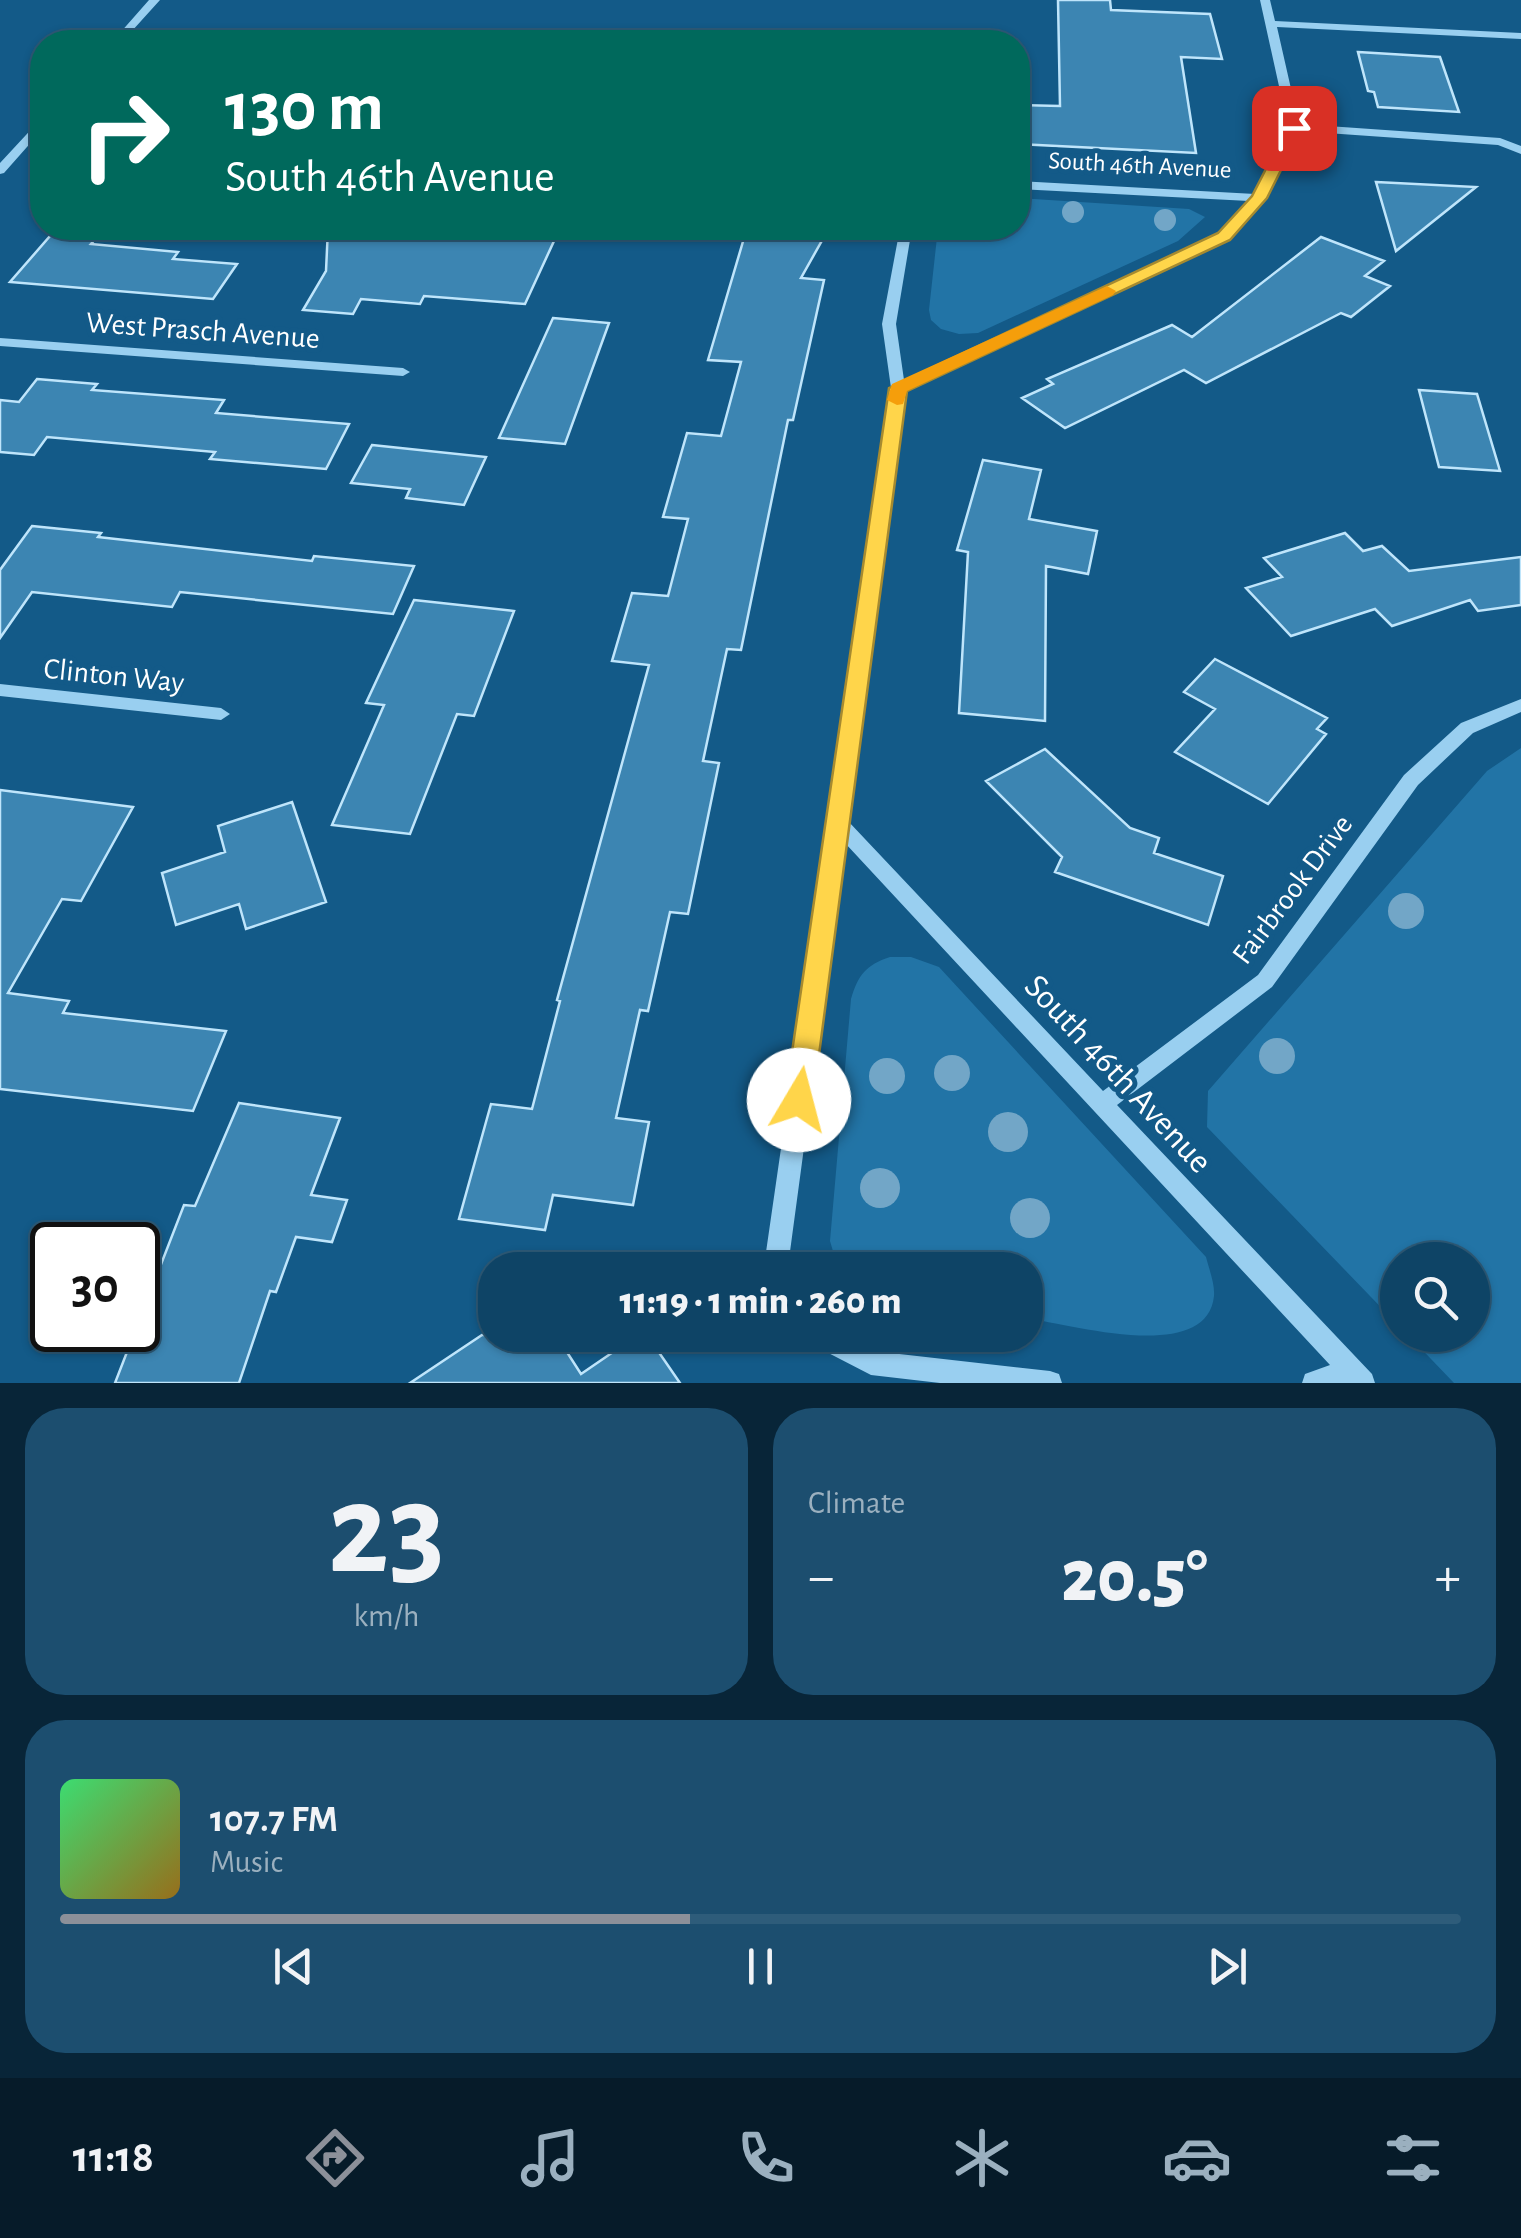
<!DOCTYPE html>
<html lang="en">
<head>
<meta charset="utf-8">
<style>
  body { margin:0; font-family:"Alegreya Sans",sans-serif; background:#1c4e6f; color:#f1f3f6; height:100vh; display:flex; flex-direction:column; font-size:38px; white-space:nowrap }
  * { box-sizing:border-box; margin:0 }
  p { font-size:32px; color:#9bb0bf }
  .icon { flex:none; width:55px; height:55px; fill:none; stroke:currentColor; stroke-width:2; stroke-linecap:round; stroke-linejoin:round }
  .map { position:relative; height:1383px; overflow:hidden }
  .details { display:flex; flex-direction:column; gap:25px; padding:25px; background:#082538; flex:1 }
  .details>* { flex:none }
  .guide { position:absolute; left:30px; top:30px; width:1000px; height:210px; border-radius:40px; box-shadow:0 2px 8px #0004,0 0 0 2px #2e5c7a; background:#00695c; color:#fff; overflow:hidden }
  .fabs { position:absolute; left:1380px; top:1242px; display:grid; gap:20px }
  .fabs a { display:grid; place-items:center; width:110px; height:110px; border-radius:50%; background:#0e4466; box-shadow:0 2px 8px #0004,0 0 0 2px #2e5c7a; font-size:50px }
  .speed { position:absolute; left:30px; top:1222px; display:flex; gap:20px; font-size:50px; font-weight:700; text-align:center }
  .speed>* { display:grid; place-content:center; width:130px; height:130px; border-radius:50%; background:#0e4466; box-shadow:0 2px 8px #0004,0 0 0 2px #2e5c7a; line-height:1 }
  .speed .limit { border:5px solid #111; border-radius:15px; background:#fff; color:#111 }
  .pin { position:absolute; display:grid; place-items:center; width:85px; height:85px; color:#fff; margin:-42px; border-radius:20px; box-shadow:0 5px 15px #0006 }
  .me { position:absolute; width:110px; margin:-55px; rotate:8deg; stroke-linejoin:round; filter:drop-shadow(0 0 8px #0008) }
  .turn { display:flex; align-items:center; gap:35px; height:210px; padding:0 30px; font-size:45px }
  .turn .icon { width:130px; height:130px; stroke-width:2.5 }
  .turn b { display:block; font-size:70px; line-height:85px }
  .big { font-size:75px; font-weight:800; line-height:1.1 }
  .details .widget { flex:1; display:flex; flex-direction:column; justify-content:center; gap:15px; min-width:0; padding:0 35px; border-radius:40px; background:#1c4e6f }
  .details .dial { align-items:center; gap:0 }
  .dial b { font-size:130px; line-height:1 }
  .song { display:flex; align-items:center; gap:30px }
  .cover { width:120px; height:120px; border-radius:15px; background:linear-gradient(135deg,hsl(140 70% 55%),hsl(40 70% 35%)) }
  .played { height:10px; border-radius:5px; background:linear-gradient(90deg,#8c9099 45%,#2e5c7a 45%) }
  .keys { display:flex; justify-content:space-around; direction:ltr }
  .heat { display:flex; justify-content:space-between; align-items:center; font-size:55px; direction:ltr }
  .details .tiles { flex:1; display:grid; gap:25px; grid-template-columns:1fr 1fr }
  .widget:last-child { grid-column:span 2 }
  .trip { position:absolute; left:478px; top:1252px; width:565px; height:100px; border-radius:40px; background:#0e4466; box-shadow:0 2px 8px #0004,0 0 0 2px #2e5c7a; font-weight:800; line-height:100px; text-align:center }
  .menu { display:flex; height:160px; justify-content:space-around; align-items:center; background:#061b29; color:#9bb0bf }
  .menu .icon { width:70px; height:70px }
  .menu .on { color:#8c9099 }
  .menu b { font-size:45px; color:#f1f3f6 }
  .map>svg:first-child { display:block }
  .green { fill:#2274a6 }
  .building { fill:#3c85b2; stroke:#bfe5fb; stroke-width:2.5 }
  .lines { fill:none; stroke-linecap:round; stroke-linejoin:round }
  .minor { fill:#99cff0; fill-rule:evenodd }
  .tree { fill:#72a6c7 }
  .route { fill:#ffd54a; stroke:#a68a30; stroke-width:2.5 }
  .slow { fill:#f59e0b }
  .labels { text-anchor:middle; stroke-width:10; stroke-linejoin:round; paint-order:stroke }
  .far-street-label { font-size:25px; fill:#fff; stroke:#135a88 }
  .street-label { font-size:30px; fill:#fff; stroke:#135a88 }
  .near-street-label { font-size:35px; fill:#fff; stroke:#135a88 }
</style>
</head>
<body>
<div class="map">
<svg width="1521" height="1383" viewBox="0 0 1521 1383">
  <rect width="100%" height="100%" fill="#135a88"/>
  <path class="green" d="M1018,198L1189,209L1205,217L1178,241L978,333L959,334L941,329L931,320L929,310L938,228H1018Z
    M1521,748V1383H1454L1408,1335H1472V1260H1398L1397,1324L1207,1127L1208,1091L1487,771Z
    M890,957H911L939,967L1206,1257C1209,1269 1215,1284 1214,1296C1207,1365 1070,1324 1025,1318V1270L838,1268L830,1241L851,999C858,975 866,965 890,957Z"/>
  <path class="building" d="M1058,0H1110L1111,10L1210,14L1222,59L1181,57L1196,153L1018,144V105L1060,106Z
    M1358,52L1440,57L1459,112L1378,107L1374,92L1368,91Z
    M1376,182L1476,187L1396,251Z
    M57,228H105L91,244L178,252L173,259L237,264L213,299L10,282Z
    M328,228H560L525,304L424,296L420,304L361,299L353,314L303,310L326,271Z
    M747,228H829L801,278L824,280L793,420H788L741,650L727,649L703,761L719,763L688,914L670,912L648,1011L640,1010L616,1118L649,1122L633,1205L553,1195L545,1230L459,1219L491,1104L532,1109L560,1001L557,1000L649,665L612,661L632,593L668,596L688,519L663,517L687,433L721,436L741,362L708,360Z
    M1321,237L1384,261L1365,276L1390,286L1351,317L1341,313L1206,383L1184,370L1065,428L1022,398L1053,384L1047,379L1172,325L1192,337Z
    M553,318L609,323L565,444L499,438Z
    M37,379L97,384L92,390L224,400L216,413L349,424L326,469L210,459L215,452L47,437L34,455L0,452V400L19,402Z
    M1419,390L1477,394L1500,471L1439,467Z
    M372,445L486,457L464,505L406,498L410,489L351,483Z
    M983,460L1041,470L1029,519L1097,531L1088,574L1046,566L1045,721L959,713L968,552L957,550Z
    M32,526L101,533L98,537L312,561L314,556L414,566L393,614L180,592L172,607L32,592L0,638V570Z
    M1345,533L1363,551L1382,546L1409,571L1521,557V605L1478,611L1470,600L1392,626L1375,609L1291,636L1246,588L1282,577L1264,558Z
    M414,600L514,611L474,716L457,714L410,834L332,825L384,705L366,703Z
    M1215,659L1327,718L1317,729L1326,734L1268,804L1175,752L1215,709L1184,692Z
    M1045,749L1130,828L1159,838L1154,853L1223,876L1208,925L1055,872L1062,857L986,781Z
    M0,790L133,807L81,901L62,899L8,993L69,1001L63,1013L226,1031L193,1111L0,1089Z
    M292,802L326,902L246,929L239,904L176,925L162,873L225,852L218,826Z
    M239,1103L340,1118L311,1195L347,1200L332,1242L296,1237L276,1292L270,1291L239,1383H115L184,1205L195,1206Z
    M482,1335H556L581,1374L638,1335H647L680,1383H410Z"/>
  <g class="lines">
    <path class="minor" d="M149,0H160L122,42H112Z
      M1260,0H1270L1275,21L1521,33V39L1277,27L1299,124L1500,138L1521,146V154L1498,145L1298,131L1265,198L1229,240L905,390L848,821L1103,1091L1258,975L1404,775L1461,723L1521,699V712L1473,733L1418,785L1272,987L1117,1105L1372,1374L1375,1383H1302L1305,1374L1330,1365L845,843L789,1259L794,1270H770L765,1259L891,388L882,324L900,228H912L896,324L904,380L1219,234L1249,201L1018,189V181L1255,194L1288,127Z
      M42,121V130L4,173L0,174V163L38,122Z
      M0,338L403,368L410,372L403,376L0,346Z
      M0,684L221,708L230,714L221,720L0,696Z
      M806,1335H843L873,1351L1050,1371L1059,1374L1062,1383H940L871,1375L809,1343Z"/>
  </g>
  <g class="tree">
    <circle cx="1073" cy="212" r="11"/>
    <circle cx="1165" cy="220" r="11"/>
    <circle cx="1406" cy="911" r="18"/>
    <circle cx="1277" cy="1056" r="18"/>
    <circle cx="952" cy="1073" r="18"/>
    <circle cx="887" cy="1076" r="18"/>
    <circle cx="1008" cy="1132" r="20"/>
    <circle cx="880" cy="1188" r="20"/>
    <circle cx="1030" cy="1218" r="20"/>
  </g>
  <path class="route" d="M1294,123L1302,128L1267,198L1230,240L907,391L813,1100L809,1109L799,1113L789,1109L785,1100L889,388L1218,233L1252,196L1287,128Z"/>
  <path class="slow" d="M1107,286L1116,291L1113,295L907,391L903,404L897,405L887,400L892,384Z"/>
  <g class="labels">
    <g class="far-street-label">
      <text transform="translate(1140 164) rotate(3)" y="9">South 46th Avenue</text>
    </g>
    <g class="street-label">
      <text transform="translate(203 330) rotate(4)" y="10">West Prasch Avenue</text>
      <text transform="translate(114 675) rotate(6)" y="10">Clinton Way</text>
      <text transform="translate(1292 889) rotate(-53)" y="10">Fairbrook Drive</text>
    </g>
    <g class="near-street-label">
      <text transform="translate(1119 1073) rotate(47)" y="12">South 46th Avenue</text>
    </g>
  </g>
</svg>
<div class="fabs">
<a><svg class="icon" aria-label="search" viewBox="0 0 24 24"><circle cx="10" cy="10" r="6"/><path d="M15 15l6 6"/></svg></a>
</div>
<div class="speed"><div class="limit">30</div></div>
<div class="pin" style="left:1294px;top:128px;background:#d93025"><svg class="icon" aria-label="arrive" viewBox="0 0 24 24"><path d="M6 21V4h12l-3 4 3 4H6"/></svg></div>
<svg class="me" style="left:799px;top:1100px" viewBox="-20 -20 40 40"><circle r="19" fill="#fff"/><path d="M0-13L10 11 0 6-10 11z" fill="#ffd54a"/></svg>
<div class="trip">11:19 · 1 min · 260 m</div>
<div class="guide">
<div class="turn"><svg class="icon" aria-label="right" viewBox="0 0 24 24"><path d="M7 20v-9h11M14 6l5 5-5 5"/></svg><div><b>130 m</b>South 46th Avenue</div></div>
</div>
</div>
<section class="details">
<div class="tiles">
<div class="widget dial"><b>23</b><p>km/h</p></div>
<div class="widget"><p>Climate</p>
<div class="heat"><a>−</a><b class="big">20.5°</b><a>+</a></div>
</div>
<div class="widget">
<div class="song"><i class="cover"></i><div><b>107.7 FM</b><p>Music</p></div></div>
<div class="played"></div>
<div class="keys"><svg class="icon" aria-label="previous" viewBox="0 0 24 24"><path d="M18 5L8 12l10 7zM5 5v14"/></svg><svg class="icon" aria-label="pause" viewBox="0 0 24 24"><path d="M8 5v14M16 5v14"/></svg><svg class="icon" aria-label="next" viewBox="0 0 24 24"><path d="M6 5l10 7-10 7zM19 5v14"/></svg></div>
</div>
</div>
</section>
<nav class="menu">
<b>11:18</b>
<svg class="icon on" aria-label="directions" viewBox="0 0 24 24"><path d="M12 3l9 9-9 9-9-9zM9 14v-3h6M13 9l2 2-2 2"/></svg>
<svg class="icon" aria-label="music" viewBox="0 0 24 24"><path d="M9 18V5l10-2v13"/><circle cx="6" cy="18" r="3"/><circle cx="16" cy="16" r="3"/></svg>
<svg class="icon" aria-label="phone" viewBox="0 0 24 24"><path d="M5 4h4l2 5-3 2q2 4 5 5l2-3 5 2v4C11 20 4 13 5 4z"/></svg>
<svg class="icon" aria-label="climate" viewBox="0 0 24 24"><path d="M12 3v18M4 7l16 10M4 17L20 7"/></svg>
<svg class="icon" aria-label="car" viewBox="0 0 24 24"><path d="M5 17H2v-5l4-1 3-4h7l3 4 3 1v5h-3M9 17h6M6 11h13"/><circle cx="7" cy="17" r="2"/><circle cx="17" cy="17" r="2"/></svg>
<svg class="icon" aria-label="filters" viewBox="0 0 24 24"><path d="M4 7h16M4 17h16"/><circle cx="9" cy="7" r="2"/><circle cx="15" cy="17" r="2"/></svg>
</nav>
</body>
</html>
